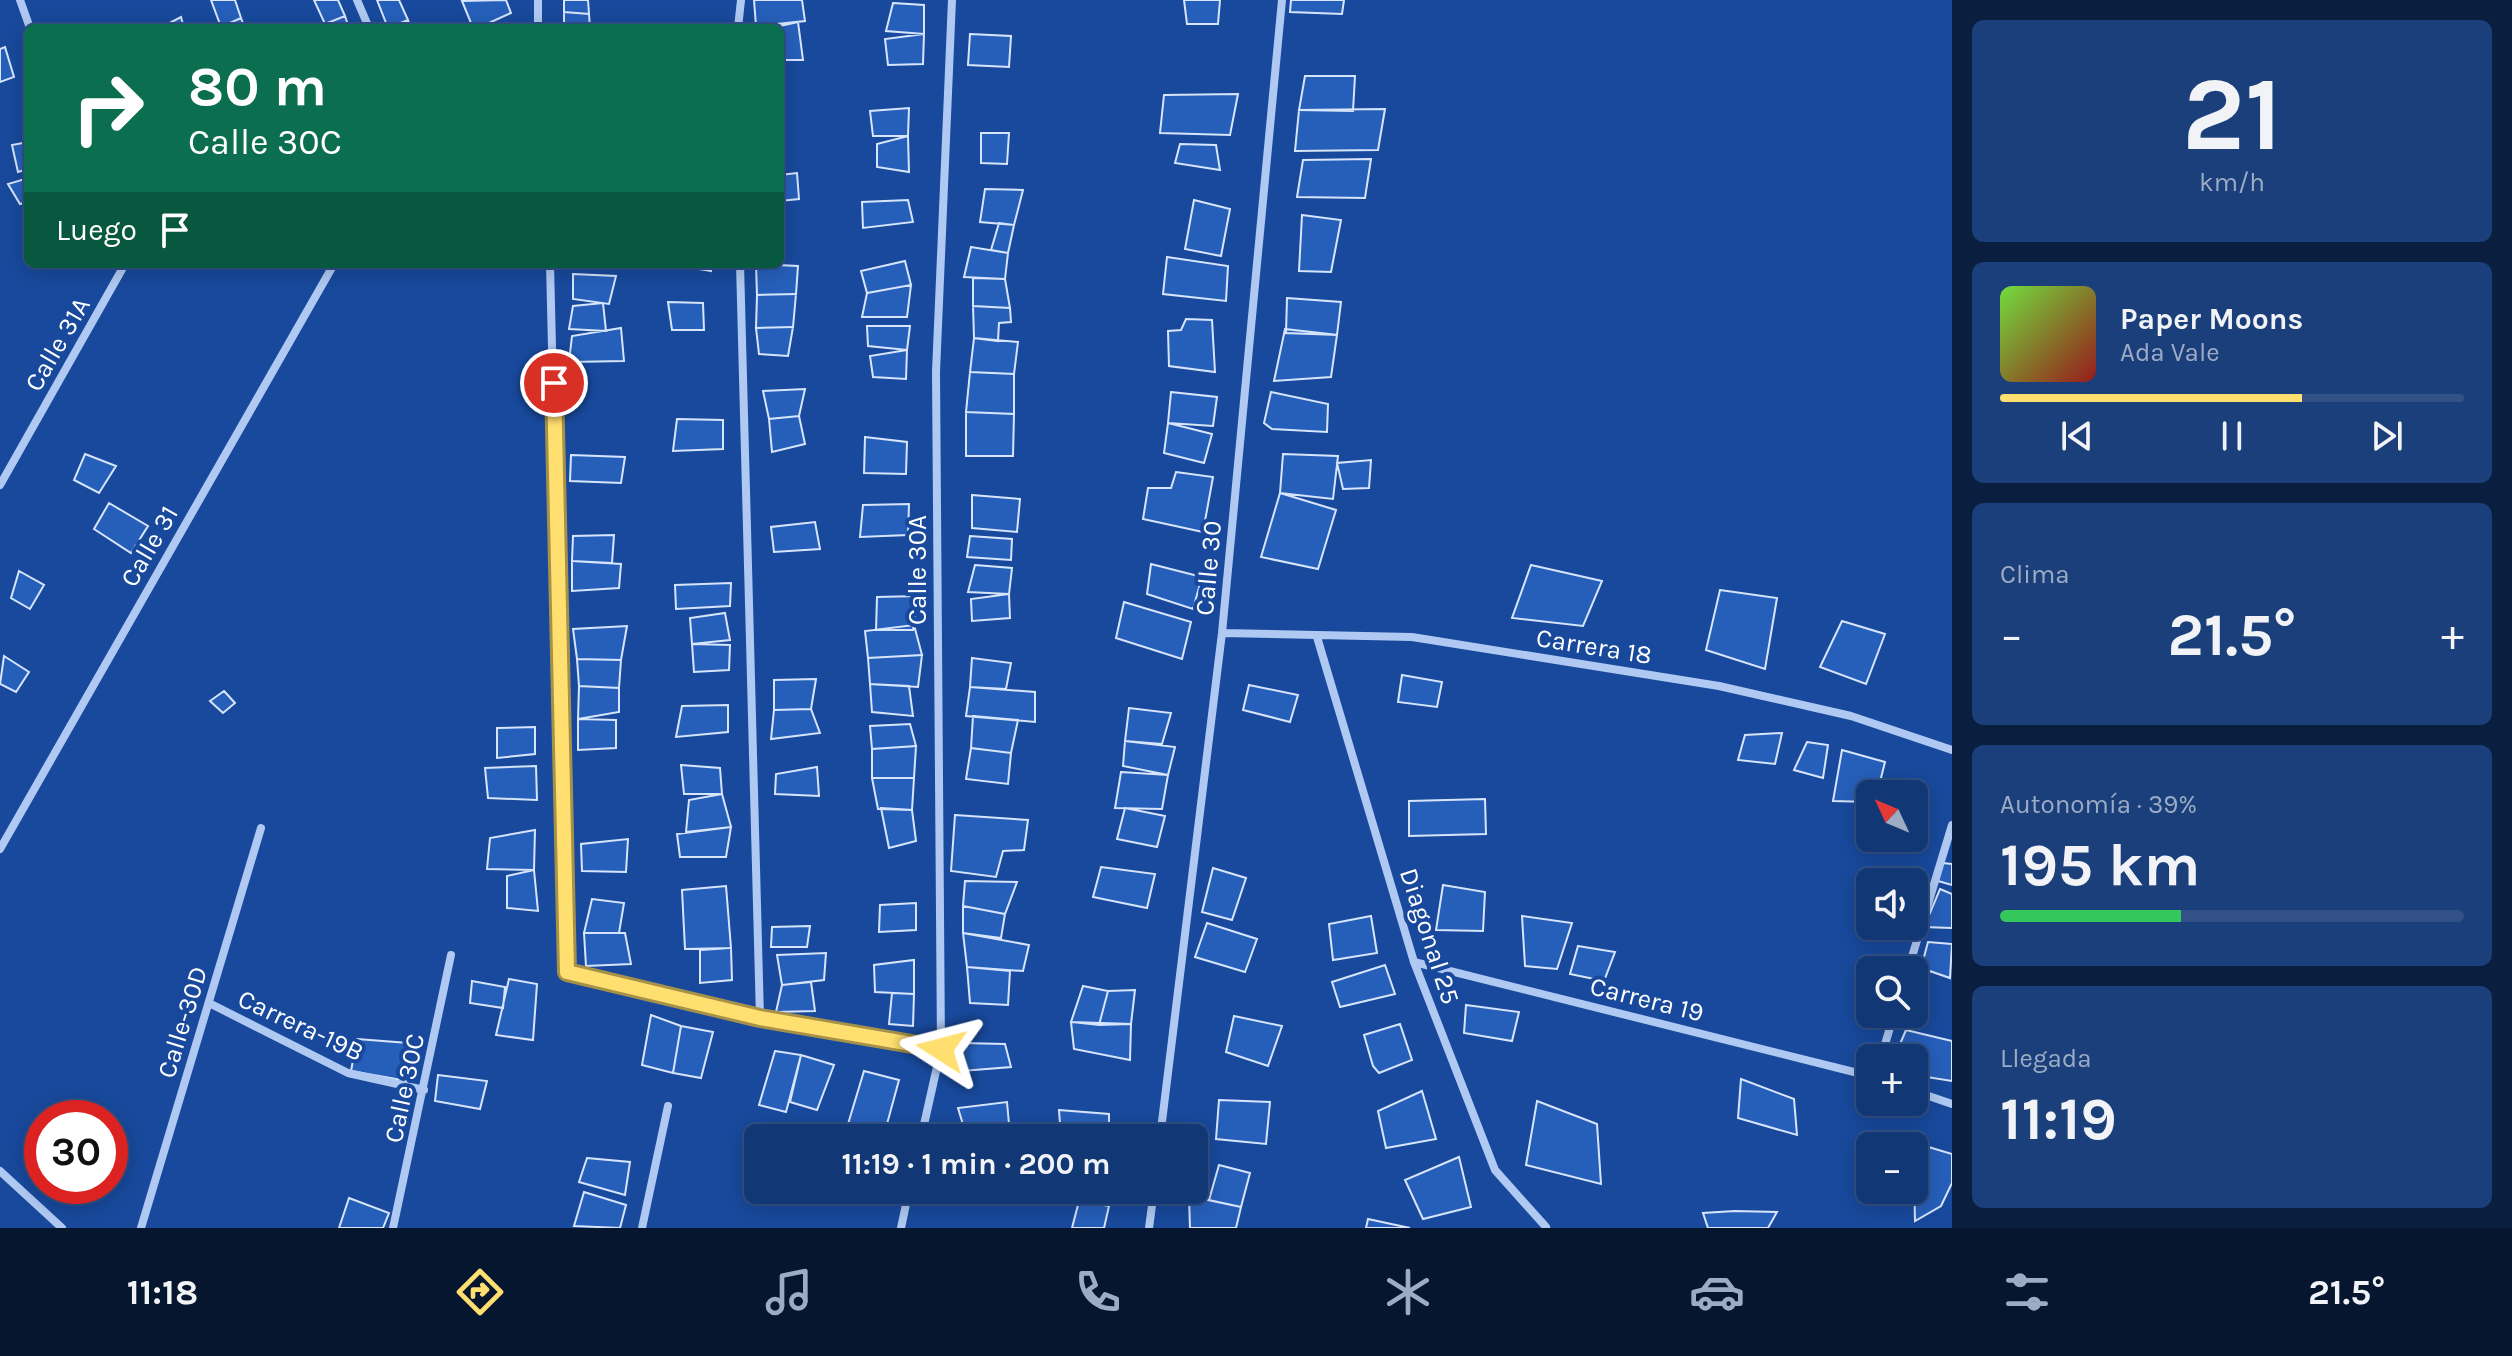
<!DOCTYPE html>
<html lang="es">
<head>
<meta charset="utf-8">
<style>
  body { margin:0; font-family:Karla,sans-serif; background:#1b3f7a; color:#f1f3f6; height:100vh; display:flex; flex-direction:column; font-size:30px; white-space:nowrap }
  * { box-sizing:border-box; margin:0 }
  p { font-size:26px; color:#9cacc5 }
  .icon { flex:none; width:44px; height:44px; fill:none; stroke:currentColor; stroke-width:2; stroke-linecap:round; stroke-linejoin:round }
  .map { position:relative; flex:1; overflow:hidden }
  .details { display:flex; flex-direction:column; gap:20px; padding:20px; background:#0a1e40; width:560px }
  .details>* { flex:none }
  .hud { position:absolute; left:24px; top:24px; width:760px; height:244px; border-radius:12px; box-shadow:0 4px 20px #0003,0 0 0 2px #315187; background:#0b6e4f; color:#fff; overflow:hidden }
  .needle { width:52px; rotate:314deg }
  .controls { position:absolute; left:1856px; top:780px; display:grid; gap:16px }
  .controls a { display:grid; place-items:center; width:72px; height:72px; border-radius:12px; background:#123775; box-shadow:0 4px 20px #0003,0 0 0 2px #315187; font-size:40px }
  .speed { position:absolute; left:24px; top:1100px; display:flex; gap:16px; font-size:40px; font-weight:700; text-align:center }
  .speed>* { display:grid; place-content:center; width:104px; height:104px; border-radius:50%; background:#123775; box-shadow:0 4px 20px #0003,0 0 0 2px #315187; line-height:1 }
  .speed .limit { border:12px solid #d22; background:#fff; color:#111 }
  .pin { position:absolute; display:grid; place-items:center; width:68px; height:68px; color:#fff; margin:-34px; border:4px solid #fff; border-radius:50%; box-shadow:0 2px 8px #0007 }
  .me { position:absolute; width:88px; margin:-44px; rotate:279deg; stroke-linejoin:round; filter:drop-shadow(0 0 6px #0008) }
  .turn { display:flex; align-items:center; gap:28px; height:168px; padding:0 32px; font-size:36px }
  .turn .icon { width:104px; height:104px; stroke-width:2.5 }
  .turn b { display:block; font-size:56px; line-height:68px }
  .then { display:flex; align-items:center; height:76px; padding:0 32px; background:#0003; gap:16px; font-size:30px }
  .big { font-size:60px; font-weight:700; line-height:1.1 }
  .details .widget { flex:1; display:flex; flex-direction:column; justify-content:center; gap:12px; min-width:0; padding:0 28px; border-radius:12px; background:#1b3f7a }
  .details .dial { align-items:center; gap:0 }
  .dial b { font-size:104px; line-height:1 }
  .song { display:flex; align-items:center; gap:24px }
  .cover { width:96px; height:96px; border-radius:12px; background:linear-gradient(135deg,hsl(100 70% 55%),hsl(0 70% 35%)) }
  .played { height:8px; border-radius:4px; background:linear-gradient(90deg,#ffdf70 65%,#315187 65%) }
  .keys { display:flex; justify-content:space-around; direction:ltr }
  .heat { display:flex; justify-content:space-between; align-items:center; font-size:44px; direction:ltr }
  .charge { height:12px; border-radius:6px; background:linear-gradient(90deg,#34c759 39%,#315187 0) }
  .trip { position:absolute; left:744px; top:1124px; width:464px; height:80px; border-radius:12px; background:#123775; box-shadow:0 4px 20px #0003,0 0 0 2px #315187; font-weight:700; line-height:80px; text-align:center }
  .tabs { display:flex; height:128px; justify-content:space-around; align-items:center; background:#07162f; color:#9cacc5 }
  .tabs .icon { width:56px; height:56px }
  .tabs .current { color:#ffdf70 }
  .tabs b { font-size:36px; color:#f1f3f6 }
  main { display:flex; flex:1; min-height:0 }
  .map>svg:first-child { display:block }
  .building { fill:#265fba; stroke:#d7e5fc; stroke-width:2 }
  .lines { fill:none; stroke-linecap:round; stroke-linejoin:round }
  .street { stroke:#afc9f2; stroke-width:8 }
  .route-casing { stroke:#a69149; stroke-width:20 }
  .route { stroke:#ffdf70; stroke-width:14 }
  .labels { text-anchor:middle; stroke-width:8; stroke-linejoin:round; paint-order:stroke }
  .street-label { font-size:26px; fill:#fff; stroke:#18499c }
</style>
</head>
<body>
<main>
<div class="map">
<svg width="1952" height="1228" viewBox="0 0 1952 1228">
  <rect width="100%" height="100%" fill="#18499c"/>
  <path class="building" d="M211,0H235L241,18L221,27Z
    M314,0H338L345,16L325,24Z
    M377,0H399L408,20L388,28Z
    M506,0L511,13L478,28H473L462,1Z
    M564,0H588L589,14L564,12Z
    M754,0H802L805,21L756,26Z
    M1184,0H1220L1218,24H1187Z
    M1291,0H1344L1342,14L1290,12Z
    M893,3L924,5V34L886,31Z
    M564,12L589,14L590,28H564Z
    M345,16L349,28H326L325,24Z
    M181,17L184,28H160Z
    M241,18L245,28H221V27Z
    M408,20L411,28H391Z
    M798,22L803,60H780V28H771Z
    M924,34L923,64L888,65L885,39Z
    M970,34L1011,36L1009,67L968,65Z
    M5,47L14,77L0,82V49Z
    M1305,76H1355L1353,111L1299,110Z
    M1238,94L1230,135L1160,133L1164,95Z
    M909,108L908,136H873L870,111Z
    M1385,109L1378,150L1295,151L1299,110Z
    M981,133H1009L1007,164L981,163Z
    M908,136L909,172L877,167V144Z
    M28,142V169L18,172L12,145Z
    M1180,144L1216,145L1220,170L1175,163Z
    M1371,159L1365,198L1297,197L1303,160Z
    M797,173L799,199L780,201V175Z
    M28,178V202L20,204L8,184Z
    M985,189L1023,190L1014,225L980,222Z
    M908,200L913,222L863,228L862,202Z
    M1194,200L1230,209L1221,256L1185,249Z
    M1302,215L1341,220L1331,272L1299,271Z
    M999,223L1014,225L1008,253L991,250Z
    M780,236H783V262H780Z
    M971,247L1008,253L1005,279L964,277Z
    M1167,257L1228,266L1226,301L1163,294Z
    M905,261L911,285L867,293L861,271Z
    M582,264H613L612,268Z
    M711,264V271L670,264Z
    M756,264L798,266L796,294L757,295Z
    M573,274L616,276L609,304L573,299Z
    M973,278L1005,279L1010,308L973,306Z
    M911,285L907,317H862L867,293Z
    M796,294L793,327L756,328L757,295Z
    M1287,298L1341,302L1337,335L1286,333Z
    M668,302L703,303L704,330H672Z
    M603,303L606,331L569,329L573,306Z
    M973,306L1010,308L1011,322L999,323L998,341L974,338Z
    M1186,319L1212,320L1215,372L1169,366L1168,331L1181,330Z
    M867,326H910L907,350L868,346Z
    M793,327L788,356L759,354L756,328Z
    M621,328L624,361L569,362L572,336Z
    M1285,329L1337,335L1331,377L1274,381Z
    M974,338L1018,342L1014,374L970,372Z
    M907,350L906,379L873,377L870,356Z
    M970,372L1014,374V414L966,412Z
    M805,389L799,416L769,419L763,391Z
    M1171,392L1217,397L1213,426L1168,423Z
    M1271,392L1328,404L1327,432L1272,429L1264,423Z
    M966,412L1014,414L1013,456H966Z
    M799,416L805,444L772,452L769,419Z
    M677,419L723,420V449L673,451Z
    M1168,423L1212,434L1204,463L1164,453Z
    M865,437L907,442L906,474L864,473Z
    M85,454L116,466L99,493L74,480Z
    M1283,454L1338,456L1333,499L1280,493Z
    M571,455L625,457L621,483L570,481Z
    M1371,460L1369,488L1343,489L1337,463Z
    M1176,472L1213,477L1203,532L1143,519L1148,488H1171Z
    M1280,493L1336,510L1318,569L1261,557Z
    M972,495L1020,499L1017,532L972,528Z
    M109,503L148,526L131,553L94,529Z
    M909,504L908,535L860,537L863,505Z
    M815,522L820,549L774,552L771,527Z
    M614,535L612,563L572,561L573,536Z
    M970,536L1012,539L1011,560L967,557Z
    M572,561L621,564L619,588L572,591Z
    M1151,564L1202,577L1193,609L1147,594Z
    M975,565L1012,568L1009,594L968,592Z
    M1531,565L1602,581L1583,626L1512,618Z
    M19,571L44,585L30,609L11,598Z
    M731,583L730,606L676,609L675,585Z
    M1720,590L1777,598L1765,669L1706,650Z
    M1009,594L1010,618L972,621L971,599Z
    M917,596L913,630H876L877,597Z
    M1124,602L1191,622L1182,659L1116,638Z
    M725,613L730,640L692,644L690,618Z
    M1842,621L1885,634L1866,684L1820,667Z
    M914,625L922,655L868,658L865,631Z
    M627,626L621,660L577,659L573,629Z
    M692,644L730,645L729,670L694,672Z
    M922,655L918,687L870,684L868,658Z
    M4,656L29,672L16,692L0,684Z
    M972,658L1011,663L1006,689L970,687Z
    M577,659L621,660L619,688L579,686Z
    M1402,675L1442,682L1437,707L1398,702Z
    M816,679L811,709L774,710V680Z
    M870,684L909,686L913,716L872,712Z
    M1249,685L1298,695L1290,722L1243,710Z
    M579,686L619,688V712L578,719Z
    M970,687L1035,692V722L966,716Z
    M224,691L235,703L223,713L210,701Z
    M728,705V732L676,737L682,706Z
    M1129,708L1171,713L1162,744L1125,741Z
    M811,709L820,733L771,739L774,710Z
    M973,716L1018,720L1011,753L971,748Z
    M578,719L616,720V748L578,750Z
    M910,724L916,746L872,749L870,726Z
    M535,727V754L497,758V728Z
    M1782,733L1775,764L1738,760L1745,735Z
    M1125,741L1175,747L1168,775L1123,766Z
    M1807,742L1828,745L1823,778L1794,770Z
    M916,746L914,778H872V749Z
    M971,748L1011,753L1008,784L966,779Z
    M1842,750L1885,762L1877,794H1870V802L1833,801Z
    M681,765L720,768L722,794H684Z
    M536,766L537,800L488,798L485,768Z
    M817,767L819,796L775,794L776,774Z
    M1121,772L1168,775L1162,809L1115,808Z
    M872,778H914L912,810L878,809Z
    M722,794L731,827L686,832L689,800Z
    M1485,799L1486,834L1409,836V801Z
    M881,808L912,810L916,841L889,848Z
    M1125,808L1165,816L1157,847L1117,839Z
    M955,815L1028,820L1024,850L1003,851L996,877L951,871Z
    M731,827L726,857H680L677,834Z
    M535,830L534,870L487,869L490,838Z
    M628,839L626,872L582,871L581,844Z
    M1943,863L1952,864V885L1938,881Z
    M1101,867L1155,874L1147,908L1093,897Z
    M1213,868L1246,878L1232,920L1202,912Z
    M534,870L538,911L507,908V876Z
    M965,881L1017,882L1005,914L963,906Z
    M1443,885L1485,892L1483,931L1436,930Z
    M726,886L731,948L685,949L682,890Z
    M1940,889L1952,894V928L1924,927Z
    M592,899L624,903L619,933H584Z
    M916,903V930L879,932L880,905Z
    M963,906L1005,914L1001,938L963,933Z
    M1371,916L1377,953L1333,960L1329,924Z
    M1522,916L1572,923L1557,969L1525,966Z
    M1207,923L1257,939L1245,972L1195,957Z
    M810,926L807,947H771L772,927Z
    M584,933H625L631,964L586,966Z
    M963,933L1029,945L1023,971L967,967Z
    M1928,942L1952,944L1950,978L1921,968Z
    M1578,946L1615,952L1604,981L1570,974Z
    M731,948L732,980L700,983V950Z
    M826,953L824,980L782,985L777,955Z
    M914,960V994L875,992L874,965Z
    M1385,965L1395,994L1340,1007L1332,982Z
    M967,967L1010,971L1008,1005L970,1003Z
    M509,979L537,984L533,1040L496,1035Z
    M472,981L505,987L503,1008L470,1003Z
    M811,982L815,1011L776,1012L782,985Z
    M1083,986L1108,991L1099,1025L1071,1022Z
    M1135,990L1131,1024L1099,1025L1108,991Z
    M892,993L914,994L913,1026L889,1024Z
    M1466,1005L1519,1012L1512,1041L1464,1033Z
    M651,1015L681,1026L673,1073L642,1065Z
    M1234,1016L1282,1026L1268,1066L1226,1052Z
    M1071,1022L1131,1024L1130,1060L1074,1049Z
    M1400,1024L1412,1060L1379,1073L1373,1066L1364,1035Z
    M681,1026L713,1032L701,1078L673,1073Z
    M1906,1030L1952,1041V1081L1914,1075V1058H1894Z
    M357,1039L408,1043L407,1081L351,1071Z
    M962,1043L1005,1044L1011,1067L962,1071Z
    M775,1051L801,1055L786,1112L759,1105Z
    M801,1055L834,1065L817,1110L790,1102Z
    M864,1071L899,1080L884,1135L848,1124Z
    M438,1075L487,1081L480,1109L435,1101Z
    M1741,1079L1794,1099L1797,1135L1738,1118Z
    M1422,1091L1436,1139L1386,1148L1378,1111Z
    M1219,1100L1270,1102L1266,1144L1216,1139Z
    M1537,1101L1597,1124L1601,1184L1526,1165Z
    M1007,1102L1010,1135L965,1131L958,1108Z
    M1059,1110L1109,1114V1138H1061Z
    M1922,1145L1952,1154V1183L1941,1206L1915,1221L1914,1174Z
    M1459,1157L1471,1207L1423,1219L1405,1180Z
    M587,1158L630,1162L625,1195L579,1182Z
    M1219,1165L1250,1173L1241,1207L1209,1200Z
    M584,1192L626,1205L620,1228L574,1226Z
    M1189,1196L1241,1207L1236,1228H1190Z
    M349,1198L389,1213L383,1228H339Z
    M1079,1201L1109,1206L1104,1228H1072Z
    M1735,1211L1777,1212L1768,1228H1708L1703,1213Z
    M1368,1219L1410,1228H1366Z"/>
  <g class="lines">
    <path class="street" d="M20,0L30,28
      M357,0L369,28
      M538,28V0
      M738,28L741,0
      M550,264L567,972L760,1018L941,1049
      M740,264L760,1018
      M0,485L125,264
      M1222,633L1412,637L1719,686L1851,716L1952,750
      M1317,637L1414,962L1495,1170L1546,1227
      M0,849L334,264
      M1414,962L1870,1076
      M1908,970L1952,825
      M209,1003L348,1073L424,1090
      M1881,1058L1894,1014
      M1914,1091L1952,1104
      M921,1138L941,1049L936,372L952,0
      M1160,1138L1222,633L1282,0
      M0,1171L62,1228
      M141,1228L261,828
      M393,1228L451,955
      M642,1228L668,1106
      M901,1228L909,1190
      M1149,1228L1154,1190"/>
  </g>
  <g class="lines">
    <g class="route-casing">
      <path id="route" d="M554,383L567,972L760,1018L941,1049"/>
    </g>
    <use href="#route" class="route"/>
  </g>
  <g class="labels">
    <g class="street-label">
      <text transform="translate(57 344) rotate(-60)" y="9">Calle 31A</text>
      <text transform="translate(149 546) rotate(-60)" y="9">Calle 31</text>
      <text transform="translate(1208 568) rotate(-85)" y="9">Calle 30</text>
      <text transform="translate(917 570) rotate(-90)" y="9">Calle 30A</text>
      <text transform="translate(1594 646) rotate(9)" y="9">Carrera 18</text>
      <text transform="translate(1430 936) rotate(72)" y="9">Diagonal 25</text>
      <text transform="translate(1647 999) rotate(14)" y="9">Carrera 19</text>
      <text transform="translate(182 1022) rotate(-73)" y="9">Calle-30D</text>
      <text transform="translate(301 1025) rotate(25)" y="9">Carrera-19B</text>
      <text transform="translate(404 1088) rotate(-78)" y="9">Calle 30C</text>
    </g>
  </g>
</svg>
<div class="controls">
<a><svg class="needle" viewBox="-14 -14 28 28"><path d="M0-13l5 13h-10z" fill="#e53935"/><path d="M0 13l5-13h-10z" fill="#9cacc5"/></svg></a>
<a><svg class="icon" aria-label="sound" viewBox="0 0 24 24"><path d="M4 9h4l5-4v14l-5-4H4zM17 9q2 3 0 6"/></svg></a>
<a><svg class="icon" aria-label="search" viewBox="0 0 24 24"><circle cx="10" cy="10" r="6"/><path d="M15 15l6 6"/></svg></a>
<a>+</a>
<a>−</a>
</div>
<div class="speed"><div class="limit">30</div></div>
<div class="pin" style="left:554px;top:383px;background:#d93025"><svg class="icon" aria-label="arrive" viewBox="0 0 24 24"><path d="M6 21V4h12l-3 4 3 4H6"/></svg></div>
<svg class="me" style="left:941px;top:1049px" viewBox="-20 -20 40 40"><path d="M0-17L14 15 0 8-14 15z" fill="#ffdf70" stroke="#fff" stroke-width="4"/></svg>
<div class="trip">11:19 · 1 min · 200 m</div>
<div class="hud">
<div class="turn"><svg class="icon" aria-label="right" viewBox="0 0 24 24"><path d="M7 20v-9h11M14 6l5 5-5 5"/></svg><div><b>80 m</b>Calle 30C</div></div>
<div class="then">Luego<svg class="icon" aria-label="arrive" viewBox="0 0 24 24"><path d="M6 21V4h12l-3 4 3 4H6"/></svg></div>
</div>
</div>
<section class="details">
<div class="widget dial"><b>21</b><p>km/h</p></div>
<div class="widget">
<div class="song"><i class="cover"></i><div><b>Paper Moons</b><p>Ada Vale</p></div></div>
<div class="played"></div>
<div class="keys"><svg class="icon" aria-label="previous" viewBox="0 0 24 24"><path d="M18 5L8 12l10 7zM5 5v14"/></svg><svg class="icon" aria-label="pause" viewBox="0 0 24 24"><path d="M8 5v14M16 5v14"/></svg><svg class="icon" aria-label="next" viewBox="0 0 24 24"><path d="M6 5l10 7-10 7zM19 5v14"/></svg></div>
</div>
<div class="widget"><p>Clima</p>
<div class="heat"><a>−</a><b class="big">21.5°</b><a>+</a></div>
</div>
<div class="widget"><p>Autonomía · 39%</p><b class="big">195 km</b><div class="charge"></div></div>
<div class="widget"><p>Llegada</p><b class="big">11:19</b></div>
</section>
</main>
<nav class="tabs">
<b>11:18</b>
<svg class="icon current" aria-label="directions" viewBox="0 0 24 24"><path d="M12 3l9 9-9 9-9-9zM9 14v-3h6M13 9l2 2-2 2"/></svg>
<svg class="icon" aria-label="music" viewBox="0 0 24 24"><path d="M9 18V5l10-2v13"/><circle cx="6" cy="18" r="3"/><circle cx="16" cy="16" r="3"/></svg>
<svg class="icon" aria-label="phone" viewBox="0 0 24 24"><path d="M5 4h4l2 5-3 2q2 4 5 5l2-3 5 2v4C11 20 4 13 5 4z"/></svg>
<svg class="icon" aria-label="climate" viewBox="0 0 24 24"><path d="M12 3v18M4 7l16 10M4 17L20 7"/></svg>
<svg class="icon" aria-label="car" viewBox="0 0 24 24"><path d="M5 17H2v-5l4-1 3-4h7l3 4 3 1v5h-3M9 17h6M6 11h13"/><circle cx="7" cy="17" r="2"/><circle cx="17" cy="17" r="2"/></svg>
<svg class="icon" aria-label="filters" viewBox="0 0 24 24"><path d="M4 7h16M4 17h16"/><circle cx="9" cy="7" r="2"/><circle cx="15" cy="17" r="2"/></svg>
<b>21.5°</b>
</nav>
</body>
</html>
